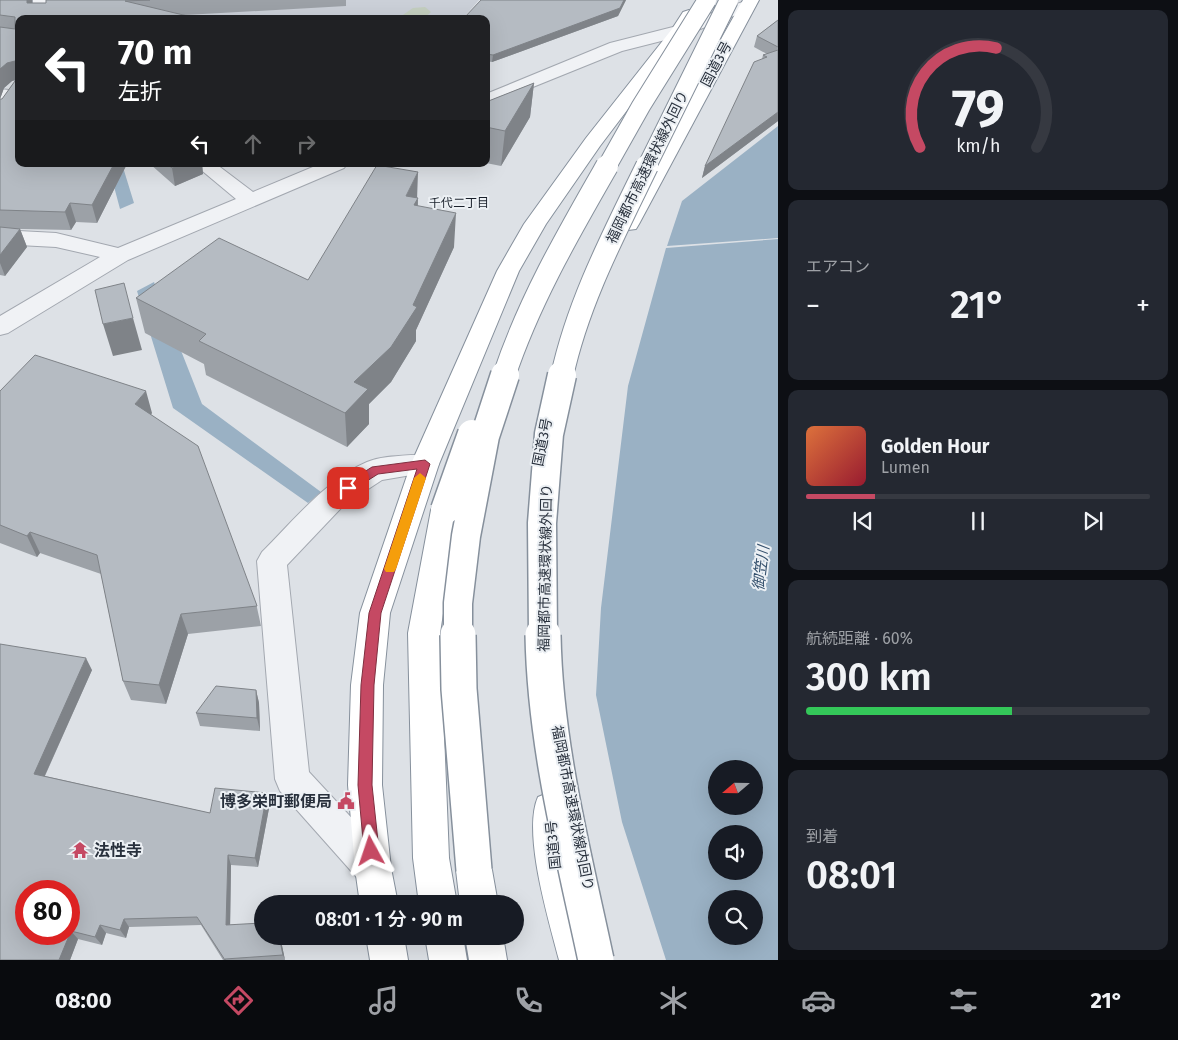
<!DOCTYPE html>
<html lang="ja">
<head>
<meta charset="utf-8">
<style>
  body { margin:0; font-family:"Fira Sans","Noto Sans JP",sans-serif; background:#242831; color:#f1f3f6; height:100vh; display:flex; flex-direction:column; font-size:19px; white-space:nowrap }
  * { box-sizing:border-box; margin:0 }
  p { font-size:16px; color:#9ea1a6 }
  .icon { flex:none; width:28px; height:28px; fill:none; stroke:currentColor; stroke-width:2; stroke-linecap:round; stroke-linejoin:round }
  .map { position:relative; flex:1; overflow:hidden }
  .panel { display:flex; flex-direction:column; gap:10px; padding:10px; background:#0d0f14; width:400px }
  .panel>* { flex:none }
  .top-card { position:absolute; left:15px; top:15px; width:475px; height:152px; border-radius:10px; box-shadow:0 5px 20px #0002; background:#202124; color:#fff; overflow:hidden }
  .needle { width:32px; rotate:250deg }
  .tools { position:absolute; left:708px; top:760px; display:grid; gap:10px }
  .tools a { display:grid; place-items:center; width:55px; height:55px; border-radius:50%; background:#171b24; box-shadow:0 5px 20px #0002; font-size:25px }
  .speed { position:absolute; left:15px; top:880px; display:flex; gap:10px; font-size:25px; font-weight:700; text-align:center }
  .speed>* { display:grid; place-content:center; width:65px; height:65px; border-radius:50%; background:#171b24; box-shadow:0 5px 20px #0002; line-height:1 }
  .speed .limit { border:8px solid #d22; background:#fff; color:#111 }
  .pin { position:absolute; display:grid; place-items:center; width:42px; height:42px; color:#fff; margin:-21px; border-radius:10px; box-shadow:0 2px 8px #0006 }
  .me { position:absolute; width:55px; margin:-28px; rotate:355deg; stroke-linejoin:round; filter:drop-shadow(0 0 4px #0008) }
  .turn { display:flex; align-items:center; gap:18px; height:105px; padding:0 20px; font-size:22px }
  .turn .icon { width:65px; height:65px; stroke-width:2.5 }
  .turn b { display:block; font-size:35px; line-height:42px }
  .lanes { display:flex; align-items:center; height:48px; padding:0 20px; background:#0003; justify-content:center; gap:25px; direction:ltr }
  .lanes .off { opacity:.35 }
  .big { font-size:38px; font-weight:600; line-height:1.1 }
  .panel .card { flex:1; display:flex; flex-direction:column; justify-content:center; gap:8px; min-width:0; padding:0 18px; border-radius:10px; background:#242831 }
  .panel .dial { align-items:center; gap:0 }
  .dial svg { height:130px; overflow:visible; fill:none; stroke:#363941; stroke-width:7; stroke-linecap:round; text-anchor:middle }
  .dial text { fill:#f1f3f6; stroke:none }
  .song { display:flex; align-items:center; gap:15px }
  .cover { width:60px; height:60px; border-radius:8px; background:linear-gradient(135deg,hsl(20 70% 55%),hsl(350 70% 35%)) }
  .played { height:5px; border-radius:2px; background:linear-gradient(90deg,#c54963 20%,#363941 20%) }
  .keys { display:flex; justify-content:space-around; direction:ltr }
  .heat { display:flex; justify-content:space-between; align-items:center; font-size:28px; direction:ltr }
  .charge { height:8px; border-radius:4px; background:linear-gradient(90deg,#34c759 60%,#363941 0) }
  .trip { position:absolute; left:254px; top:895px; width:270px; height:50px; border-radius:25px; background:#171b24; box-shadow:0 5px 20px #0002; font-weight:600; line-height:50px; text-align:center }
  .tabs { display:flex; height:80px; justify-content:space-around; align-items:center; background:#090b0e; color:#9ea1a6 }
  .tabs .icon { width:35px; height:35px }
  .tabs .on { color:#c54963 }
  .tabs b { font-size:22px; color:#f1f3f6 }
  main { display:flex; flex:1; min-height:0 }
  .map>svg:first-child { display:block }
  .built { fill:#cbd0d8 }
  .green { fill:#c4cfbf }
  .water { fill:#9ab1c4; fill-rule:evenodd }
  .lines { fill:none; stroke-linecap:round; stroke-linejoin:round }
  .minor-casing { stroke:#a3a8b0; stroke-width:2 }
  .highway-casing { stroke:#86909c; stroke-width:2 }
  .minor { fill:#f0f2f5; fill-rule:evenodd }
  .highway { fill:#fff; fill-rule:evenodd }
  .highway-bridge-far3-casing { stroke:#86909c; stroke-width:20; stroke-linecap:butt }
  .highway-bridge-far2-casing { stroke:#86909c; stroke-width:24; stroke-linecap:butt }
  .highway-bridge-far1-casing { stroke:#86909c; stroke-width:31; stroke-linecap:butt }
  .highway-bridge-casing { stroke:#86909c; stroke-width:38; stroke-linecap:butt }
  .highway-bridge-far3 { stroke:#fff; stroke-width:18 }
  .highway-bridge-far2 { stroke:#fff; stroke-width:22 }
  .highway-bridge-far1 { stroke:#fff; stroke-width:28 }
  .highway-bridge { stroke:#fff; stroke-width:35 }
  .wall { fill:#9ca1a7 }
  .shaded-wall { fill:#7f8388 }
  .building { fill:#b5bbc2; stroke:#7f8388; fill-rule:evenodd }
  .route { fill:#c54963; stroke:#802f40 }
  .slow { fill:#f59e0b }
  .labels { text-anchor:middle; stroke-width:4; stroke-linejoin:round; paint-order:stroke }
  .far-neighbourhood-label { font-size:12px; fill:#1a212c; stroke:#ecf0f4 }
  .street-label { font-size:14px; fill:#28303c; stroke:#ecf0f4 }
  .water-label { font-size:15px; font-style:italic; fill:#35516d; stroke:#ecf0f4 }
  .near-poi-label { font-size:16px; font-weight:bold; fill:#28303c; stroke:#ecf0f4; text-anchor:end }
</style>
</head>
<body>
<main>
<div class="map">
<svg width="778" height="960" viewBox="0 0 778 960">
  <rect width="100%" height="100%" fill="#dde1e6"/>
  <path class="built" d="M81,0H479L462,19H77Z"/>
  <path class="green" d="M425,7L431,12L423,19H397L413,8Z"/>
  <path class="water" d="M778,126V238L667,246L682,201Z
    M108,164H122L134,203L120,209Z
    M778,239V960H666L622,822L596,695L601,608L628,386L666,248ZM716,769H754V806H716ZM716,834H754V871H716ZM716,899H754V936H716Z
    M154,282L202,404L321,492L308,503L173,408L137,291Z"/>
  <g class="lines">
    <g class="minor-casing">
      <path id="minor" d="M33,0H49V19H33Z
        M748,0L754,2L756,5L754,8L685,35L622,51L486,106V94L610,43L673,27Z
        M0,89L18,91L19,98L12,100L0,99Z
        M194,164H216L253,192L320,164H347L344,168L128,260L8,333L0,335V316L100,257L56,247L0,244V230L56,233L118,248L236,199Z
        M425,454L435,457L439,464L435,471L382,480L344,505L287,565L309,772L386,855L391,868L386,881L373,886L360,881L280,791L275,779L257,561L262,552C292,522 327,479 367,462C384,455 407,456 425,454Z"/>
    </g>
    <g class="highway-casing">
      <path id="highway" d="M743,0H759L639,224L636,229L628,230L620,229L617,224Z
        M689,10L695,12L697,15L687,31L600,146L546,224L519,271L439,464L390,613L383,685L382,785L391,868L398,904H360L355,868L348,785L351,685L360,613L411,464L497,271L524,224L586,138L672,29L683,12Z
        M445,499L455,502L459,510L440,633L449,858L457,904H419L413,858L408,633L431,510L435,502Z
        M550,792L562,797L568,809L574,874L597,960H559C549,921 522,833 538,797Z
        M474,852L487,857L492,870L498,904H460L456,870L461,857Z
        M366,936H404L408,960H370Z
        M425,936H463L467,960H429Z
        M465,936H503L507,960H469Z"/>
    </g>
    <use href="#minor" class="minor"/>
    <use href="#highway" class="highway"/>
    <g class="highway-bridge-far3-casing">
      <path id="highway-bridge-far3" d="M606,168L641,106L707,0
        M646,168L729,0"/>
    </g>
    <g class="highway-bridge-far2-casing">
      <path id="highway-bridge-far2" d="M504,376C529,301 568,234 607,166
        M562,376C578,302 614,234 647,166"/>
    </g>
    <g class="highway-bridge-far1-casing">
      <path id="highway-bridge-far1" d="M445,510L472,434
        M458,636V603L466,536L485,436L505,375
        M543,636L542,523L549,434L562,375"/>
    </g>
    <g class="highway-bridge-casing">
      <path id="highway-bridge" d="M458,635L459,689L474,870
        M543,635C545,745 573,852 596,960"/>
    </g>
    <use href="#highway-bridge-far3" class="highway-bridge-far3"/>
    <use href="#highway-bridge-far2" class="highway-bridge-far2"/>
    <use href="#highway-bridge-far1" class="highway-bridge-far1"/>
    <use href="#highway-bridge" class="highway-bridge"/>
  </g>
  <path class="wall" d="M0,0H32V3H46V0H346V6L185,15L19,164H127L97,223L76,222L71,230L20,229L27,247L5,276L0,275V99H2L15,81V80L12,81L4,88L0,99Z
    M481,0H626L618,16L492,62L486,61V19Z
    M778,20V121L702,178L705,166L762,59L763,55L767,54L754,47L757,36Z
    M534,83L530,117L501,166L486,163V102Z
    M150,164H202L203,174L175,186Z
    M417,198L418,206L454,247L416,330V341L391,382L369,404V424L347,447L206,375L204,364L145,333L136,298L308,280Z
    M0,391L152,413L151,414L256,603L261,626L188,634L166,704L131,700L123,681L101,574L40,553L37,557L0,543Z
    M0,644L92,670L45,776L210,813L270,803L258,867L231,865L230,925L280,936L285,960H223L201,925L129,927L126,938L106,933L102,945L78,939L70,960H0Z
    M256,690L259,703L260,731L200,726L196,713Z"/>
  <path class="shaded-wall" d="M27,0H32V19L27,3Z
    M624,0H626L618,16L492,62L493,55Z
    M15,61L19,79L12,81L4,88L0,99V69L7,63Z
    M534,83L530,117L501,166L505,131Z
    M778,112V121L702,178L705,166Z
    M114,164H127L97,223L92,205Z
    M181,164H202L203,174L175,186L172,168Z
    M418,172L417,200L418,198L417,232L406,196Z
    M70,203L76,222L71,230L65,212Z
    M456,213L454,247L416,330V341L391,382L369,404V424L347,447L345,413L354,382L413,305Z
    M20,229L27,247L5,276L0,263V255Z
    M133,318L142,350L113,356L103,324Z
    M146,391L152,413L142,426L135,404Z
    M30,532L40,553L37,557L27,536Z
    M181,614L188,634L166,704L159,685Z
    M86,658L92,670L41,784L34,774Z
    M256,690L259,703L260,731L257,718Z
    M267,793L270,803L258,867L255,858Z
    M228,855L231,865L230,933L226,925Z
    M124,919L129,927L126,938L120,930Z
    M100,925L106,933L102,945L95,937Z
    M71,931L78,939L70,960H59Z
    M279,936H280L285,960L283,955Z"/>
  <path class="building" d="M0,0H27V3H46V0H150L125,1L200,19H19V164H114L92,205L70,203L65,212L0,210V99H2L15,81V61L7,63L0,69V27L15,29V17L0,15Z
    M481,0H624L620,8L493,55L486,54V19H463Z
    M778,20V47L757,36Z
    M778,50V112L705,166L754,62L767,57L763,55Z
    M534,83L505,131L486,127V102Z
    M167,164H181L172,168Z
    M377,165L418,172L406,196L418,198L414,205L456,213L413,305L417,307L391,347L354,382L368,389L345,413L199,341L206,334L136,298L219,238L308,280Z
    M0,227L20,229L0,255Z
    M124,283L133,318L103,324L95,290Z
    M35,355L146,391L135,404L198,446L256,603L257,606L181,614L159,685L123,681L97,555L30,532L27,536L0,525V391Z
    M0,644L86,658L34,774L210,813L215,788L267,793L255,858L228,855L226,925L262,923V936H279L283,955L225,959V960L197,917L124,919L120,930L100,925L95,937L71,931L59,960H0ZM26,891H69V934H26Z
    M216,686L256,690L257,718L196,713Z"/>
  <path class="route" d="M425,460L430,464L381,613L374,685L372,785L379,851L376,856L371,859L366,856L364,851L358,785L361,685L369,613L417,469L378,474L348,493L342,488L344,485L372,467Z"/>
  <path class="slow" d="M420,473L426,478L396,569L394,572H386L384,569L414,478Z"/>
  <defs>
    <g id="civic-bare" transform="scale(1.35)"><path d="M-.6-6.5H3V-4.5H.6V-3L4-1V1h2V6H-6V1h2V-1L-.6-3ZM-1.2 2.5V6h2.4V2.5Z" fill="#c54963" stroke="#ecf0f4" stroke-width="2.5" paint-order="stroke"/></g>
    <g id="temple-bare" transform="scale(1.35)"><path d="M0-6L5-2H3V0L6.5 2.5H4V6H1.5V3h-3V6H-4V2.5H-6.5L-3 0V-2H-5Z" fill="#c54963" stroke="#ecf0f4" stroke-width="2.5" paint-order="stroke"/></g>
  </defs>
  <g fill-rule="evenodd">
    <use href="#civic-bare" x="346" y="801"/>
    <use href="#temple-bare" x="80" y="850"/>
  </g>
  <g class="labels">
    <g class="far-neighbourhood-label">
      <text x="459" y="207">千代二丁目</text>
    </g>
    <g class="street-label">
      <text transform="translate(716 64) rotate(-62)" y="5">国道3号</text>
      <text transform="translate(647 167) rotate(-64)" y="5">福岡都市高速環状線外回り</text>
      <text transform="translate(542 442) rotate(-79)" y="5">国道3号</text>
      <text transform="translate(545 568) rotate(-89)" y="5">福岡都市高速環状線外回り</text>
      <text transform="translate(573 808) rotate(79)" y="5">福岡都市高速環状線内回り</text>
      <text transform="translate(553 845) rotate(-96)" y="5">国道3号</text>
    </g>
    <g class="water-label">
      <text transform="translate(761 568) rotate(-83)" y="5">御笠川</text>
    </g>
    <g class="near-poi-label">
      <text x="332" y="807">博多栄町郵便局</text>
      <text x="94" y="856" text-anchor="start">法性寺</text>
    </g>
  </g>
</svg>
<div class="tools">
<a><svg class="needle" viewBox="-14 -14 28 28"><path d="M0-13l5 13h-10z" fill="#e53935"/><path d="M0 13l5-13h-10z" fill="#9ea1a6"/></svg></a>
<a><svg class="icon" aria-label="sound" viewBox="0 0 24 24"><path d="M4 9h4l5-4v14l-5-4H4zM17 9q2 3 0 6"/></svg></a>
<a><svg class="icon" aria-label="search" viewBox="0 0 24 24"><circle cx="10" cy="10" r="6"/><path d="M15 15l6 6"/></svg></a>
</div>
<div class="speed"><div class="limit">80</div></div>
<div class="pin" style="left:348px;top:488px;background:#d93025"><svg class="icon" aria-label="arrive" viewBox="0 0 24 24"><path d="M6 21V4h12l-3 4 3 4H6"/></svg></div>
<svg class="me" style="left:371px;top:851px" viewBox="-20 -20 40 40"><path d="M0-17L14 15 0 8-14 15z" fill="#c54963" stroke="#fff" stroke-width="4"/></svg>
<div class="trip">08:01 · 1 分 · 90 m</div>
<div class="top-card">
<div class="turn"><svg class="icon" aria-label="left" viewBox="0 0 24 24"><path d="M17 20v-9H6M10 6l-5 5 5 5"/></svg><div><b>70 m</b>左折</div></div>
<div class="lanes"><svg class="icon" aria-label="left" viewBox="0 0 24 24"><path d="M17 20v-9H6M10 6l-5 5 5 5"/></svg><svg class="icon off" aria-label="ahead" viewBox="0 0 24 24"><path d="M12 20V5M6 11l6-6 6 6"/></svg><svg class="icon off" aria-label="right" viewBox="0 0 24 24"><path d="M7 20v-9h11M14 6l5 5-5 5"/></svg></div>
</div>
</div>
<section class="panel">
<div class="card dial"><svg viewBox="0 0 100 80">
<path d="M14 69A42 42 0 1 1 86 69"/>
<path d="M14 69A42 42 0 0 1 61 8" stroke="#c54963"/>
<text x="50" y="56" font-size="32" font-weight="700">79</text>
<text x="50" y="72" font-size="11">km/h</text>
</svg></div>
<div class="card"><p>エアコン</p>
<div class="heat"><a>−</a><b class="big">21°</b><a>+</a></div>
</div>
<div class="card">
<div class="song"><i class="cover"></i><div><b>Golden Hour</b><p>Lumen</p></div></div>
<div class="played"></div>
<div class="keys"><svg class="icon" aria-label="previous" viewBox="0 0 24 24"><path d="M18 5L8 12l10 7zM5 5v14"/></svg><svg class="icon" aria-label="pause" viewBox="0 0 24 24"><path d="M8 5v14M16 5v14"/></svg><svg class="icon" aria-label="next" viewBox="0 0 24 24"><path d="M6 5l10 7-10 7zM19 5v14"/></svg></div>
</div>
<div class="card"><p>航続距離 · 60%</p><b class="big">300 km</b><div class="charge"></div></div>
<div class="card"><p>到着</p><b class="big">08:01</b></div>
</section>
</main>
<nav class="tabs">
<b>08:00</b>
<svg class="icon on" aria-label="directions" viewBox="0 0 24 24"><path d="M12 3l9 9-9 9-9-9zM9 14v-3h6M13 9l2 2-2 2"/></svg>
<svg class="icon" aria-label="music" viewBox="0 0 24 24"><path d="M9 18V5l10-2v13"/><circle cx="6" cy="18" r="3"/><circle cx="16" cy="16" r="3"/></svg>
<svg class="icon" aria-label="phone" viewBox="0 0 24 24"><path d="M5 4h4l2 5-3 2q2 4 5 5l2-3 5 2v4C11 20 4 13 5 4z"/></svg>
<svg class="icon" aria-label="climate" viewBox="0 0 24 24"><path d="M12 3v18M4 7l16 10M4 17L20 7"/></svg>
<svg class="icon" aria-label="car" viewBox="0 0 24 24"><path d="M5 17H2v-5l4-1 3-4h7l3 4 3 1v5h-3M9 17h6M6 11h13"/><circle cx="7" cy="17" r="2"/><circle cx="17" cy="17" r="2"/></svg>
<svg class="icon" aria-label="filters" viewBox="0 0 24 24"><path d="M4 7h16M4 17h16"/><circle cx="9" cy="7" r="2"/><circle cx="15" cy="17" r="2"/></svg>
<b>21°</b>
</nav>
</body>
</html>
